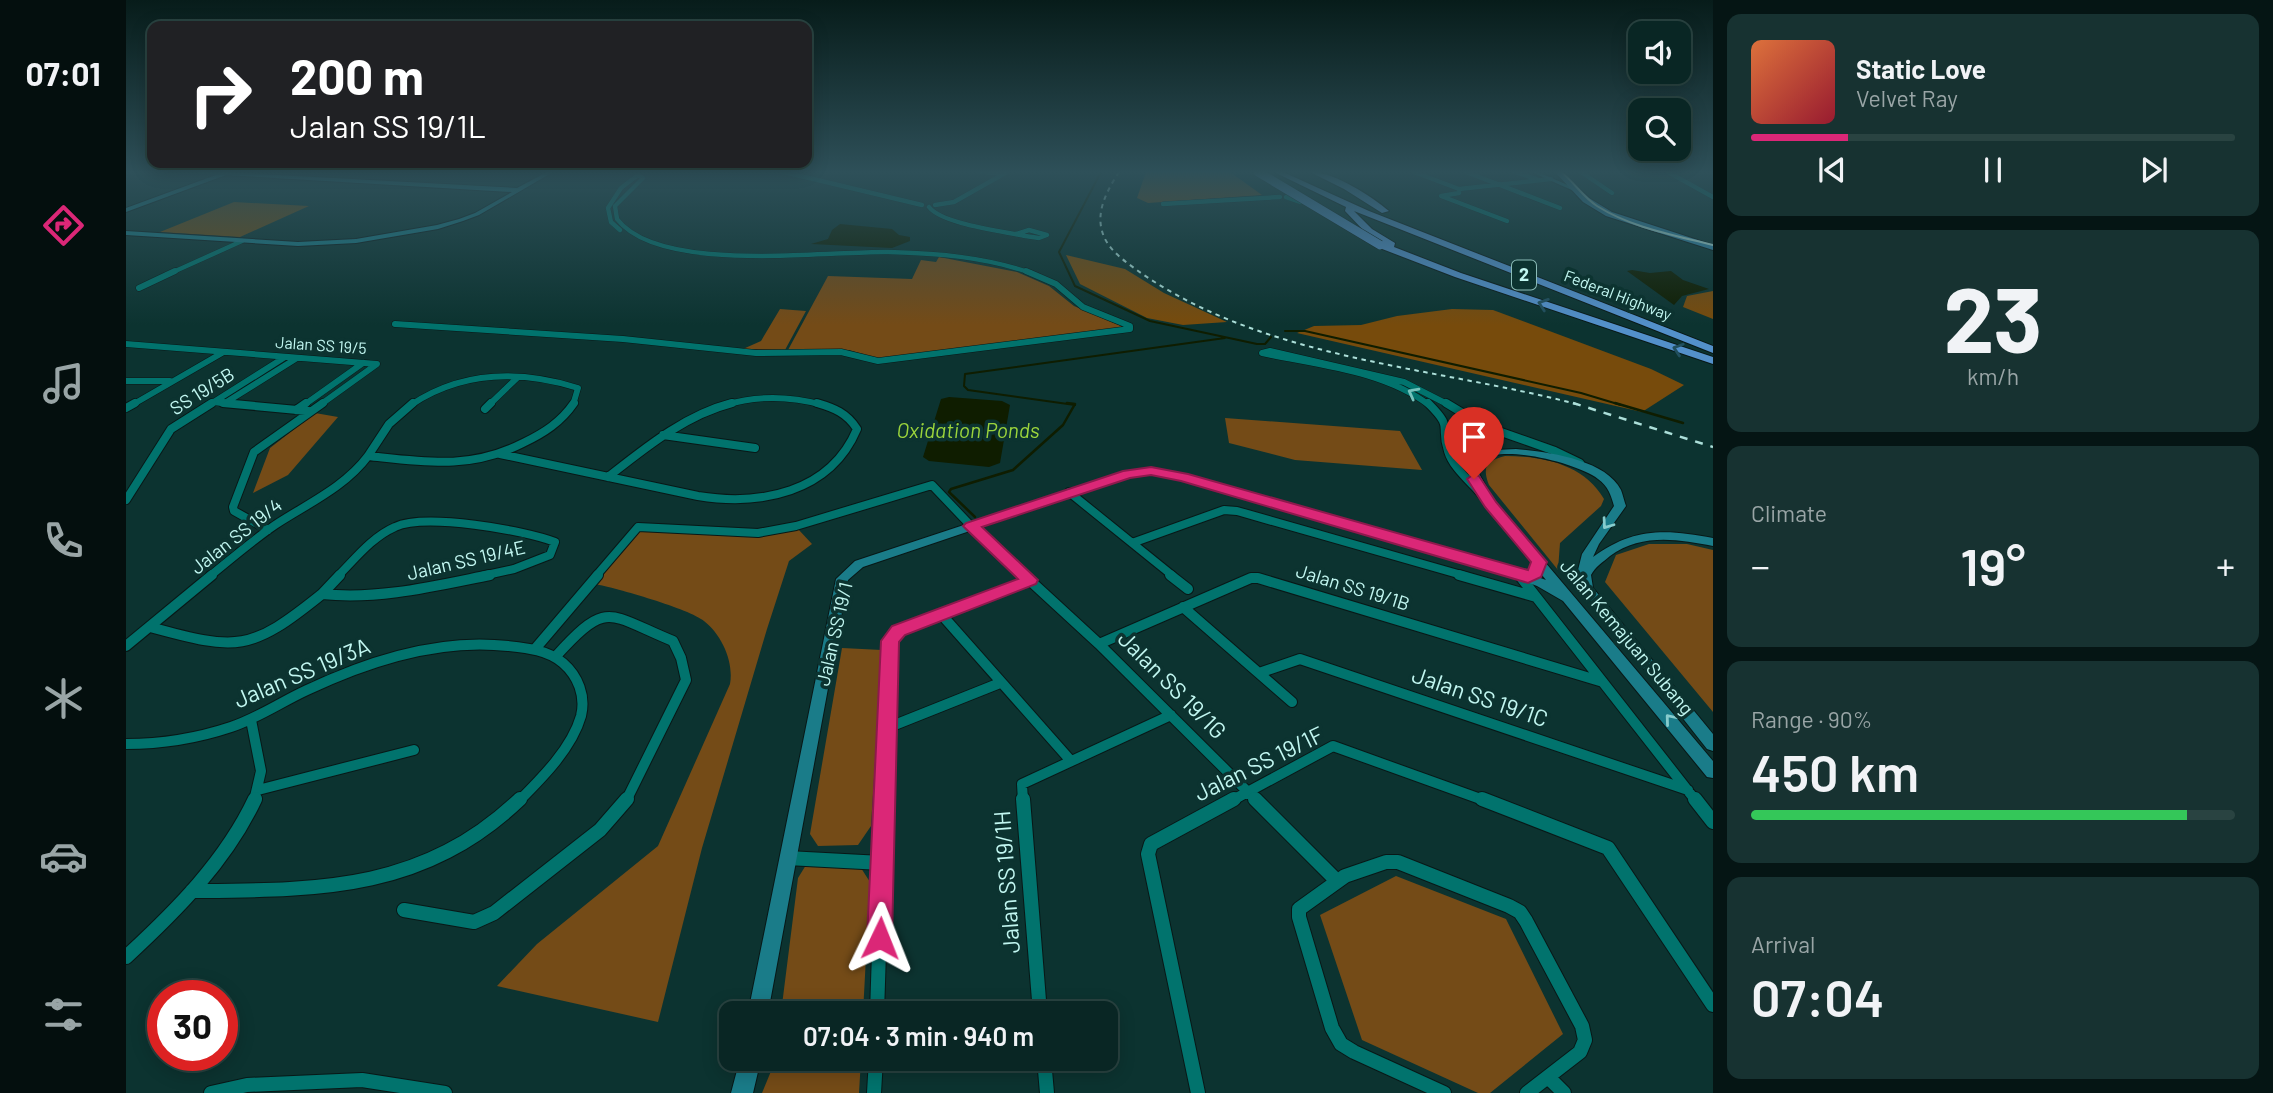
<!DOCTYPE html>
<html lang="en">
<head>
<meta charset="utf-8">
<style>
  body { margin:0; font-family:Barlow,sans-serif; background:#173231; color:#f1f3f6; height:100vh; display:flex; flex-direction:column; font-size:26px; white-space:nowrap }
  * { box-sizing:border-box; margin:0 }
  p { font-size:23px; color:#99a5a6 }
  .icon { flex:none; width:38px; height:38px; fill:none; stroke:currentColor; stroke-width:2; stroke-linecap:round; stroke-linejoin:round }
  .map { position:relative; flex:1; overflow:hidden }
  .details { display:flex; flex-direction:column; gap:14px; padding:14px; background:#051514; width:560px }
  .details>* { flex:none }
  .hud { position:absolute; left:21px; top:21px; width:665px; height:147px; border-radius:14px; box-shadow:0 4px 18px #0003,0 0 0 2px #294341; background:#202124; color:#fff; overflow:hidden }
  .tools { position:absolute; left:1502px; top:21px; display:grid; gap:14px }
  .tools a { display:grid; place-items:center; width:63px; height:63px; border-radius:14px; background:#092624; box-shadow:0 4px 18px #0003,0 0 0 2px #294341; font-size:35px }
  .speed { position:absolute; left:21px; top:980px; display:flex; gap:14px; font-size:35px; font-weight:700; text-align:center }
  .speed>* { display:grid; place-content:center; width:91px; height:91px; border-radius:50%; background:#092624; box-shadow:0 4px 18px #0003,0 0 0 2px #294341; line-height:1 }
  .speed .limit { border:10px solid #d22; background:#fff; color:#111 }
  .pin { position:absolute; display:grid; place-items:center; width:60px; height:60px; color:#fff; margin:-72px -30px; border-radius:50% 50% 50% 0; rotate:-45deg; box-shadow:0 0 7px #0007 }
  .pin .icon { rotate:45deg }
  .me { position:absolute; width:77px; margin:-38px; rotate:2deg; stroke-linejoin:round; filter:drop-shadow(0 0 5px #0008) }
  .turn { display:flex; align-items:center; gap:24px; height:147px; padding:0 28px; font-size:32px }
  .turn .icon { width:91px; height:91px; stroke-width:2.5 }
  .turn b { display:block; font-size:49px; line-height:60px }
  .big { font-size:52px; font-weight:600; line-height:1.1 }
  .details .tile { flex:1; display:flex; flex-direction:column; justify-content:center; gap:10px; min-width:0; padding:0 24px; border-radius:14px; background:#173231 }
  .details .dial { align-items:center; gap:0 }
  .dial b { font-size:91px; line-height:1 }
  .song { display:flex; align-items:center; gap:21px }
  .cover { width:84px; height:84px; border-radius:10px; background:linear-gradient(135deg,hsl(20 70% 55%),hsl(350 70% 35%)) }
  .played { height:7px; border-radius:4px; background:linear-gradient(90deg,#db2777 20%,#294341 20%) }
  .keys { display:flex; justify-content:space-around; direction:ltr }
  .heat { display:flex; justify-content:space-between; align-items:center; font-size:38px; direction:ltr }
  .charge { height:10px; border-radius:5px; background:linear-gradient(90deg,#34c759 90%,#294341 0) }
  .trip { position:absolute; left:593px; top:1001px; width:399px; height:70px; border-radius:14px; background:#092624; box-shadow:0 4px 18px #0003,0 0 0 2px #294341; font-weight:600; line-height:70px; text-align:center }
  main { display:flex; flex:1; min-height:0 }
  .dock { display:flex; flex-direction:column; width:126px; justify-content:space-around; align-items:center; background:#040f0e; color:#99a5a6 }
  .dock .icon { width:49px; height:49px }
  .dock .selected { color:#db2777 }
  .dock b { font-size:32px; color:#f1f3f6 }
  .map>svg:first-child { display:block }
  .green { fill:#744b17 }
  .forest { fill:#774b0c }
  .water { fill:#0f1d00 }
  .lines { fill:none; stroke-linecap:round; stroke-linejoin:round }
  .stream-far1 { stroke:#0f1d00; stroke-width:2 }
  .stream { stroke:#0f1d00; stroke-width:2.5 }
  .street-far4-casing { stroke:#081817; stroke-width:5 }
  .street-far3-casing { stroke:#081817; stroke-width:7 }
  .street-far2-casing { stroke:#081817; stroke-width:10 }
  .street-far1-casing { stroke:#081817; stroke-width:12 }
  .street-casing { stroke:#081817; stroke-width:16 }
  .secondary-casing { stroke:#081817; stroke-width:2 }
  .primary-casing { stroke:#081817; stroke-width:2 }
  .highway-casing { stroke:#081817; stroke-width:2 }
  .street-far4 { stroke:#01736d; stroke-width:4.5 }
  .street-far3 { stroke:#01736d; stroke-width:6 }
  .street-far2 { stroke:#01736d; stroke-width:8 }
  .street-far1 { stroke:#01736d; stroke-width:10 }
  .street { stroke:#01736d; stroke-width:14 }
  .secondary { fill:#1a7c89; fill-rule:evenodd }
  .primary { fill:#3284a5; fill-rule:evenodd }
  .highway { fill:#5390ca; fill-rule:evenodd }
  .tram { stroke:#acdfd9; stroke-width:2 }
  .rail-far1 { stroke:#acdfd9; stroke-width:2; stroke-dasharray:4.5 4.5; stroke-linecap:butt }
  .rail { stroke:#acdfd9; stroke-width:2.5; stroke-dasharray:8 8; stroke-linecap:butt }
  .highway-bridge-casing { stroke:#081817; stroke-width:10; stroke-linecap:butt }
  .highway-bridge { stroke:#5390ca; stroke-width:9 }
  .oneway { stroke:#214f5e }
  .oneway2 { stroke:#75c2bc }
  .oneway3 { stroke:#87cccd }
  .route { fill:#db2777; stroke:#8e194d; stroke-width:2 }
  .labels { text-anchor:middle; stroke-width:7; stroke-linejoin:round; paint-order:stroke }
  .far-street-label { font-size:16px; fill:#c2f7f1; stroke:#0c3330 }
  .shield { fill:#0c3330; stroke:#8bbcb7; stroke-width:2 }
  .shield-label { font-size:18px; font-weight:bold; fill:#c2f7f1 }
  .street-label { font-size:19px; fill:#c2f7f1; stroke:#0c3330 }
  .water-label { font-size:21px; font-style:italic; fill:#9bd43c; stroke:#0c3330 }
  .near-street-label { font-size:23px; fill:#c2f7f1; stroke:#0c3330 }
</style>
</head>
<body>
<main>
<nav class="dock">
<b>07:01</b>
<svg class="icon selected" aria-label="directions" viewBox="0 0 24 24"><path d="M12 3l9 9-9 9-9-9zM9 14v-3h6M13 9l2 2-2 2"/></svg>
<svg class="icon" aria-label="music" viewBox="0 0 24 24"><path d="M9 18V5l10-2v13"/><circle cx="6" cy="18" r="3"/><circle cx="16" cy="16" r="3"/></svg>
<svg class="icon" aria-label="phone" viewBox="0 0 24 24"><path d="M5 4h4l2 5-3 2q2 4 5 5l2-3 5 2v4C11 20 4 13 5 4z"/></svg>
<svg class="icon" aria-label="climate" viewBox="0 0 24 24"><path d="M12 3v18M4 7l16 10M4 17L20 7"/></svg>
<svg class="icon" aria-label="car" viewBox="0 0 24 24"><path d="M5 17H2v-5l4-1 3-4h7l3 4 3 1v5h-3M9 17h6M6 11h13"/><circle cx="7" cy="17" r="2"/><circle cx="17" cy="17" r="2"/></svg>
<svg class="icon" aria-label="filters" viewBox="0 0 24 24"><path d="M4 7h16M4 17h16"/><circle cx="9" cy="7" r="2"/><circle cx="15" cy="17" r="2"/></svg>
</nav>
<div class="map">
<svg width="1587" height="1093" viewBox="0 0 1587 1093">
  <rect width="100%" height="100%" fill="#0c3330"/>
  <path class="green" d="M1020,172H1104L1136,195L1022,203L1011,198Z
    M813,257L891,272L923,286L948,306L1000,328L753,359L723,350H662L702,276L786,279L795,260L810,262Z
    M654,309L680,311L659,350L617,349L635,341Z
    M189,413L212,417L162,475L127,493L144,448Z
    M1099,418L1274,431L1296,470L1169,460L1103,443Z
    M1379,456C1416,456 1458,464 1478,499L1475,506L1434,543L1432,570L1363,485C1356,467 1360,461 1379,456Z
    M672,529L686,544L663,561L641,629L576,848L532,1022L371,986L411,944L532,846L604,684C608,662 596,635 578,621C564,609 490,588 469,584L513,531L630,536Z
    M1523,544H1561L1587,550V712L1479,582L1490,555Z
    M716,648L756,650L745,826L732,845L692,846L684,834Z
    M680,865L735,868L744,882L737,1013H655L672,878Z
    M1270,876L1380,919L1437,1034L1364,1093H1352L1236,1040L1194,915Z
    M650,1059H735L733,1093H636Z"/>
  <path class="forest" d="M108,202L183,206L114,237L34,232Z
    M940,255L999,269L1038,293L1101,322L1057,325L1021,318L954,284Z
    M1587,291V319L1557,307L1561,296Z
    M1326,309L1367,310L1525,369L1558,385L1516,412L1171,333L1188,326L1235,325L1271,316Z"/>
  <path class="water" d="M714,224L766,229L773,235L784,237V241L766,248L685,244L702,239L706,230Z
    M1506,270L1524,273L1545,271L1557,280L1583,289L1556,296L1548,305L1501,271Z
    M823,397L876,401L884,405L874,463L863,467L803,461L797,457L815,399Z"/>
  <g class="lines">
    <path class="stream-far1" d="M975,172L933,252L949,286L1024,321L1131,344H1139L1145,337
      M1159,331H1179L1455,393L1495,405
      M949,405L842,390L838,386L839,374L1099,338"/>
    <path class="stream" d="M1489,403L1557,423
      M849,517L823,492L825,489L887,470L937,425L949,404L941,403"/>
    <g class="street-far4-casing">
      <path id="street-far4" d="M75,172L99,173
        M658,172L796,205
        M854,172L872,173
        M1288,172L1333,189L1425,179
        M1340,172L1434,208
        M1389,172L1410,179
        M1455,172L1486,193
        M1542,172L1587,197
        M512,175L517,178L489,206L491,219C533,274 698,251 762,252C810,253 859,257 905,273
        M1333,189V193L1315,196L1381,221
        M1160,197L1175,202
        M1040,204H1037L1154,197
        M809,205L828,202L881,172
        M803,207C816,224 876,231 899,236L913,238L921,235L903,230L890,234
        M494,230L485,222L482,208L495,188L512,175
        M45,273L116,241"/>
    </g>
    <g class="street-far3-casing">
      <path id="street-far3" d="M900,271L930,284L957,307L1004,326V329
        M13,288L49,271
        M269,324L497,339L630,353L715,352L752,361L1004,329
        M0,344L251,364L194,405
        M0,381H44
        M87,402L115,405
        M99,403L171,358
        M6,405L96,353
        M83,405L159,357
        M178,405L237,363
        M285,405C336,371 394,370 452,388L447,405
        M363,405L392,377
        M599,405C632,395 664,396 697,405
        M1303,405C1257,370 1191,365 1136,353L1144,351L1278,382L1323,405"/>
    </g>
    <g class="street-far2-casing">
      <path id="street-far2" d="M97,403L182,411
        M1302,403C1329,430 1313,424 1322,451C1327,468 1345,482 1356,495
        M1320,403L1358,426L1429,451L1454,463
        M0,408L9,403
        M359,409L365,403
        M170,410L180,403
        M537,435L629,448
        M374,454L572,496C634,506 704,493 731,429C721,413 708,408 691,403
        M242,456C299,462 344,470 397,443C418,433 435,422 448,403
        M242,456L263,424L287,403
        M482,477C519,448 559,415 606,403
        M943,492L1047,576
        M0,500L45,429L86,403
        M142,530L108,511L107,507L128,452L197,403
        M1006,543L1098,510L1111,511L1339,576
        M1392,574L1394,576
        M84,576C105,559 127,540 149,525C181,504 219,487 242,456
        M212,576C229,559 246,537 269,527C299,513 398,530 429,542L424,555L388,569L356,576
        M470,576L512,527L632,533L670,526L806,485L845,526L900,576"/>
    </g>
    <g class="street-far1-casing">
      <path id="street-far1" d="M214,575L196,594C253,600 309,586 364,575
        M898,575L973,644L1131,801
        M1044,575L1062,589
        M1333,575L1410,597
        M1393,575L1570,801
        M1057,607L1166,702
        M815,614L945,761
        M24,627C112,651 124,652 196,594
        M973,644L1125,578H1132L1477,682
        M0,646L86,575
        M409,649L472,575
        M430,656C482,599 481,614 547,641L555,658L560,680L500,801
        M1133,673L1174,659L1562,790
        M125,720L135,771L128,801
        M761,728L874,683
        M0,744C37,744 69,739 105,727C132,718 155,702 181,690C242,661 314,638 382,646C401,648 422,650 437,663C452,676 460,696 455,716C446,748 416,778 393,801
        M132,790L288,750
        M758,801L764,641L772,630L904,580
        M897,801L896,784L1045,715
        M1105,801L1207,746L1360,801"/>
    </g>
    <g class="street-casing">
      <path id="street" d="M897,799L914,1013
        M1129,799L1211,881
        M1356,799L1482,848L1587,1005
        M1569,799L1587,822
        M661,858L756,863
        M66,891C192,890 296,892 394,799
        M278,910L348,922L368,913L474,830L501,799
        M0,957C50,911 100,861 129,799
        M751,1013L758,799
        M918,1059L921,1093
        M1422,1077L1438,1093
        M85,1093L121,1085L236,1080L319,1093
        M748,1093L750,1059
        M1072,1093L1022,854L1025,844L1108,799
        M1318,1093L1228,1052L1215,1044L1206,1028L1173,917V909L1219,876L1260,862H1272L1383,906L1394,912L1400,921L1456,1026L1459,1040L1454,1052L1401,1093"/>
    </g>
    <g class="secondary-casing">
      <path id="secondary" d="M98,172L391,188L421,172H427L353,215L337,221L312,229L230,243L172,246L0,235V231L172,242L230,239L311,225L333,219L349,213L386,192L100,175L0,212V208Z
        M1405,172H1412L1453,190L1448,191Z
        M1390,449C1421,452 1479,459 1495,490C1497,495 1498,501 1500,506L1473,544L1467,557C1507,527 1541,529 1587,538V546C1552,539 1515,533 1484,556C1477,562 1469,567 1465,575L1467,588L1587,734V751L1581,749L1455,589L1451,574L1456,554L1488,506C1485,495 1482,486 1472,479C1453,464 1377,444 1357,460C1354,462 1352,465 1350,468L1369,503L1587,761V778L1581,777L1437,601L1411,586L1374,572L1055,480L1025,474L1004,477L737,567L722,580L642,1013H622L710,579L729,561L998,472L1025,468L1061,475L1382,566L1420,580L1360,506L1339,468L1350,454L1369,450Z
        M614,1059H635L627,1093H605Z"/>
    </g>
    <g class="primary-casing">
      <path id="primary" d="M1429,172H1435L1463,198L1486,212L1587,245V250L1480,216L1457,202Z"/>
    </g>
    <g class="highway-casing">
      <path id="highway" d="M1148,172H1157L1243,211L1587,346V353L1228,211L1246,229L1269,243L1268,247L1335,273L1587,357V364L1329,277L1251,247V243H1256L1240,233L1219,211L1220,207Z
        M1184,172C1205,170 1247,197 1263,211L1256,213L1218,189Z"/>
    </g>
    <use href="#street-far4" class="street-far4"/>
    <use href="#street-far3" class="street-far3"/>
    <use href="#street-far2" class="street-far2"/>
    <use href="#street-far1" class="street-far1"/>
    <use href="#street" class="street"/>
    <use href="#secondary" class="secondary"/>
    <use href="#primary" class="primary"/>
    <use href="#highway" class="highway"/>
    <path class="tram" d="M1435,172C1448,182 1457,197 1471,206C1506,228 1548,235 1587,245"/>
    <path class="rail-far1" d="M993,172C982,189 970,210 976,231C981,250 1000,262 1015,273C1143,361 1307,366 1454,405"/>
    <path class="rail" d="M1447,403L1587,447"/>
    <g class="highway-bridge-casing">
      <path id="highway-bridge" d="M1132,172L1254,245"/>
    </g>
    <use href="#highway-bridge" class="highway-bridge"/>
  </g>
  <defs><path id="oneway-chevron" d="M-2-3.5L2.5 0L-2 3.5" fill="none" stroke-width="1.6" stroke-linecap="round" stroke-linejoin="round" transform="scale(1.75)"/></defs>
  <g class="oneway">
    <use href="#oneway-chevron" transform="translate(1417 304) rotate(-161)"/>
    <use href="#oneway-chevron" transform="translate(1552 349) rotate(-162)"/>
  </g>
  <use class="oneway2" href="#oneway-chevron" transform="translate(1287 393) rotate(-152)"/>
  <g class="oneway3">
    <use href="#oneway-chevron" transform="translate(1481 524) rotate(126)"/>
    <use href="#oneway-chevron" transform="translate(1544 719) rotate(-130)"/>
  </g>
  <linearGradient id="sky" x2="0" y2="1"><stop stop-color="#071c1a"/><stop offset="0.53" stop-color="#2e5059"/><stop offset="1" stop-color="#2e5059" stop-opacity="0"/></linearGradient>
  <rect width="1587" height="325" fill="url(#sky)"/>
  <path class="route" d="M1025,467L1062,474L1402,570L1405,562L1359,507L1341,479L1348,474L1353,476L1370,502L1421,562L1415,577L1402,583L1055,481L1025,475L1004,478L856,527L912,580L910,584L779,635L773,642L766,938L762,946L754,950L745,946L741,938L755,641L766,626L892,579L840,529L837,526L840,523L997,471Z"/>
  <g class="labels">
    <g class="far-street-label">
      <text transform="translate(1492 295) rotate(21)" y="6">Federal Highway</text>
      <text transform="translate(195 345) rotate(4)" y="6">Jalan SS 19/5</text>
    </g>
    <rect class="shield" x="1386" y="260.5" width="24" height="29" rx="5"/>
    <g class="shield-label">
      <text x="1398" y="281">2</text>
    </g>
    <g class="street-label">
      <text transform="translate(76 391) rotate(-32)" y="7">SS 19/5B</text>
      <text transform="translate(110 536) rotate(-38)" y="7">Jalan SS 19/4</text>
      <text transform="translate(340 560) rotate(-13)" y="7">Jalan SS 19/4E</text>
      <text transform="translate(1227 587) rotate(17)" y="7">Jalan SS 19/1B</text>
      <text transform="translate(708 634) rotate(-77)" y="7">Jalan SS 19/1</text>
      <text transform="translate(1501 637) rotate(50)" y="7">Jalan Kemajuan Subang</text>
    </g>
    <g class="water-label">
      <text x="842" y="438">Oxidation Ponds</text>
    </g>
    <g class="near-street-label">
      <text transform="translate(176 673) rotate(-23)" y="8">Jalan SS 19/3A</text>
      <text transform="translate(1046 685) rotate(45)" y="8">Jalan SS 19/1G</text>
      <text transform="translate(1354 697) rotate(19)" y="8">Jalan SS 19/1C</text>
      <text transform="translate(1133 764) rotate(-26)" y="8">Jalan SS 19/1F</text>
      <text transform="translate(881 882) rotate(-94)" y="8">Jalan SS 19/1H</text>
    </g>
  </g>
</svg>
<div class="tools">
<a><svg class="icon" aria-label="sound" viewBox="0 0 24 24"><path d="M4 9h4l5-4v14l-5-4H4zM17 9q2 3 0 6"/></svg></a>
<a><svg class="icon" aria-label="search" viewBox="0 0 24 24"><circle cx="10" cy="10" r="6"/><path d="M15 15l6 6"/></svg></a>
</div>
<div class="speed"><div class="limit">30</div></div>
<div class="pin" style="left:1348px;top:479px;background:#d93025"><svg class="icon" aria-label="arrive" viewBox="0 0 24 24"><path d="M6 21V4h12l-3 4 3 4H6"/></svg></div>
<svg class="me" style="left:754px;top:938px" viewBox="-20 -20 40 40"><path d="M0-17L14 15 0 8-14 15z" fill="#db2777" stroke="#fff" stroke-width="4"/></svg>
<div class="trip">07:04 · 3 min · 940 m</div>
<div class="hud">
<div class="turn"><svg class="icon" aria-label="right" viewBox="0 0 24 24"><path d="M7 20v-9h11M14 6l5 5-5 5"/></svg><div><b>200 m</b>Jalan SS 19/1L</div></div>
</div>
</div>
<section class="details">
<div class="tile">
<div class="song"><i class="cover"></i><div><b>Static Love</b><p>Velvet Ray</p></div></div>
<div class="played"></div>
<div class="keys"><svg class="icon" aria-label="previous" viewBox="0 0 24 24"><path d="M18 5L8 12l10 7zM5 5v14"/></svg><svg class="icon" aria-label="pause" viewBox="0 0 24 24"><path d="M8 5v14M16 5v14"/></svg><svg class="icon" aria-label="next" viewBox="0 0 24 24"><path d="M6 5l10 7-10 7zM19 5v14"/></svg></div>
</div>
<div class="tile dial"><b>23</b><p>km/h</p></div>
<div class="tile"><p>Climate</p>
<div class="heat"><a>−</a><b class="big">19°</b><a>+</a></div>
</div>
<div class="tile"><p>Range · 90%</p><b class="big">450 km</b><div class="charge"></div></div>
<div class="tile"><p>Arrival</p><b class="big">07:04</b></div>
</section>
</main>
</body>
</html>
